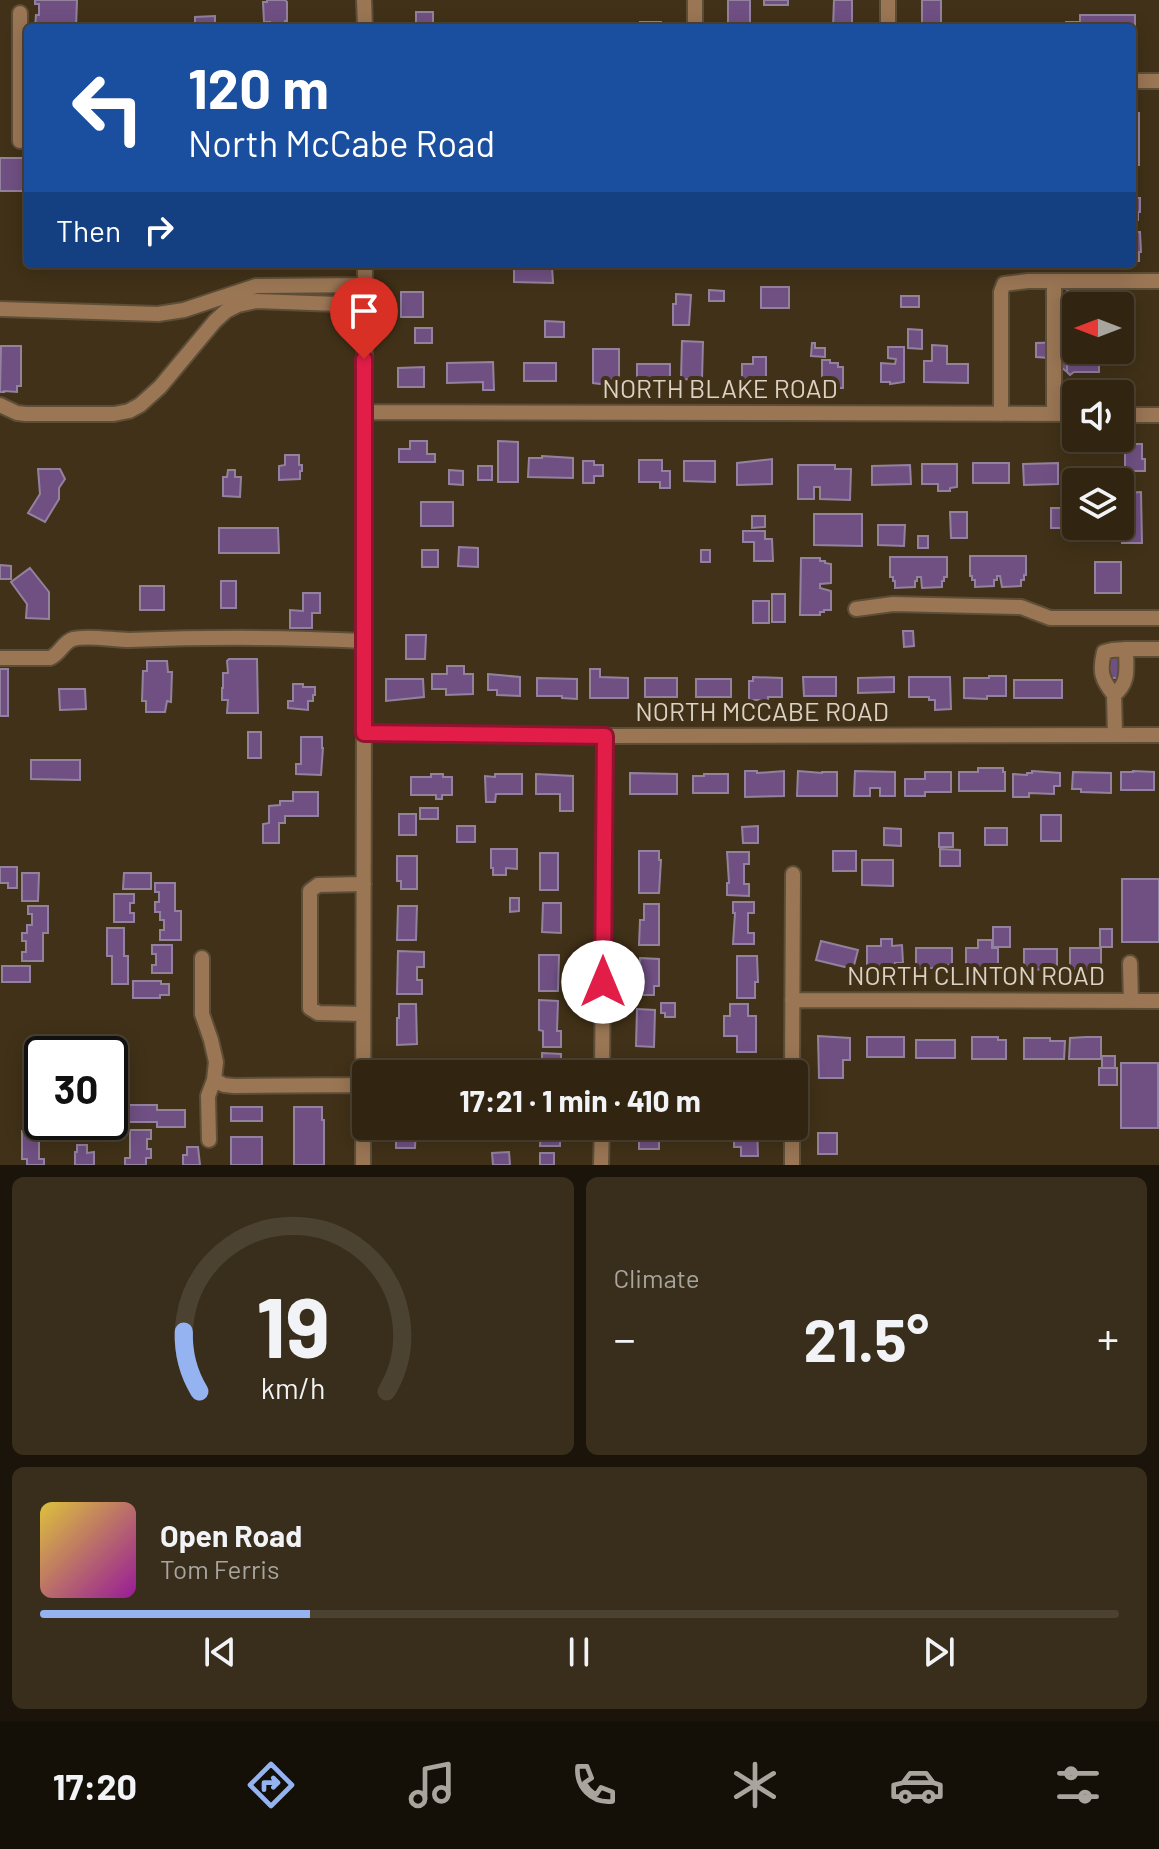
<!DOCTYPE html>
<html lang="en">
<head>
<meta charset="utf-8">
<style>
  body { margin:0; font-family:Barlow,sans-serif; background:#392d1b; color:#f1f3f6; height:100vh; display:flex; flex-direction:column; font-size:30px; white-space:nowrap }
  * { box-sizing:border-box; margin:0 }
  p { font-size:26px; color:#a8a59f }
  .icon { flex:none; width:44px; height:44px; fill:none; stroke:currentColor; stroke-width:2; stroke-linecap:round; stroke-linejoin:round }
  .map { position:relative; height:1165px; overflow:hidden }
  .side { display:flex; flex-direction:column; gap:12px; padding:12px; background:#1b140a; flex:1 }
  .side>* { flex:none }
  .hud { position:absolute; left:24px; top:24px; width:1112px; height:244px; border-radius:8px; box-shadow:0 4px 20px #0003,0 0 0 2px #4c4232; background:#1a4fa0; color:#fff; overflow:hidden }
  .needle { width:52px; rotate:270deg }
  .controls { position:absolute; left:1062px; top:292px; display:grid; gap:16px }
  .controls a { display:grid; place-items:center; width:72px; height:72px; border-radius:8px; background:#312512; box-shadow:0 4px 20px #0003,0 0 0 2px #4c4232; font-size:40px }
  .speed { position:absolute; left:24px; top:1036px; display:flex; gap:16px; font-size:40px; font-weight:700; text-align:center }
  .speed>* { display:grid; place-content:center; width:104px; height:104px; border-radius:50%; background:#312512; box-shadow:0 4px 20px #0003,0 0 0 2px #4c4232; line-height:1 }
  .speed .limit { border:4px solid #111; border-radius:12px; background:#fff; color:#111 }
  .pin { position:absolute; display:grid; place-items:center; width:68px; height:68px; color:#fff; margin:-82px -34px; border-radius:50% 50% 50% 0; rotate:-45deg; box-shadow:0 0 8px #0007 }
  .pin .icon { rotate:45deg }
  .me { position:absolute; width:88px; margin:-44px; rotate:0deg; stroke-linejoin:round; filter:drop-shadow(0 0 6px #0008) }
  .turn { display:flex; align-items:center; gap:28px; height:168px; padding:0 32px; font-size:36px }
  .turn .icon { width:104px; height:104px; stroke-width:2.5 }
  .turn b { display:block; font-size:56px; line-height:68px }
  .then { display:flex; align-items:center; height:76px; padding:0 32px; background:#0003; gap:16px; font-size:30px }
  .big { font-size:60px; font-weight:700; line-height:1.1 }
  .side .card { flex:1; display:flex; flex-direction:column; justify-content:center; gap:12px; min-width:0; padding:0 28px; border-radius:12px; background:#392d1b }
  .side .dial { align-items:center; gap:0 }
  .dial svg { height:208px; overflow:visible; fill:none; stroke:#4c4232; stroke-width:7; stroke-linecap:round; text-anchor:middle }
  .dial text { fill:#f1f3f6; stroke:none }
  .song { display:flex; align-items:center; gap:24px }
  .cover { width:96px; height:96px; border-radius:12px; background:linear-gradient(135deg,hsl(50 70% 55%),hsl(300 70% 35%)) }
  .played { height:8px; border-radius:4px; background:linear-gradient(90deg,#95b2f1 25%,#4c4232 25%) }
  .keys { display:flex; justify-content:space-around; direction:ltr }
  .heat { display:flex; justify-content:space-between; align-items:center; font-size:44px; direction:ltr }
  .side .tiles { flex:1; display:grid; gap:12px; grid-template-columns:1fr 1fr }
  .card:last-child { grid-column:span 2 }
  .trip { position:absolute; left:352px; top:1060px; width:456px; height:80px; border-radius:8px; background:#312512; box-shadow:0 4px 20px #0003,0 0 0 2px #4c4232; font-weight:700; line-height:80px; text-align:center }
  .tabs { display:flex; height:128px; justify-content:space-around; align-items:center; background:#140f07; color:#a8a59f }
  .tabs .icon { width:56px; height:56px }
  .tabs .selected { color:#95b2f1 }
  .tabs b { font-size:36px; color:#f1f3f6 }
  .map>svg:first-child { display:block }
  .building { fill:#705083; stroke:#93829e; stroke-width:2 }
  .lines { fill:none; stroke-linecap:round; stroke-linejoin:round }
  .minor-casing { stroke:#5d4e37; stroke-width:18 }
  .minor { stroke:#9a7654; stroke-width:14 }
  .route-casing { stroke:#92132f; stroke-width:20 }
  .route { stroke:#e11d48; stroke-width:14 }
  .labels { text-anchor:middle; stroke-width:8; stroke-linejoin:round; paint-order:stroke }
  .street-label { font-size:26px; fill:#dcd2c3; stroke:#413118 }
</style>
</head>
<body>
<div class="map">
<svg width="1159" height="1165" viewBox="0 0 1159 1165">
  <rect width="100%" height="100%" fill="#413118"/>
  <path class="building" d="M35,0H77L76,28H35L36,15H39V4H35Z
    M267,0H285L287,2V21H285V28H269L270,22H264L263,2H267Z
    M728,0H750V26H759V28H732V23H728Z
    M764,0H788V5H764Z
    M834,0H852V28H833Z
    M922,0H941V28H922Z
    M416,12H433V28H416Z
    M1080,15H1135V38H1132V28H1066V22H1080Z
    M215,16V28H195V17Z
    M640,22H661V28H641Z
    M1132,113H1139V165H1132Z
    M0,158H28V191H0Z
    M1132,198H1140V212H1138V220H1132Z
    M1132,232H1140L1141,252H1139V261H1132Z
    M520,267H552L553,283L514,282V269Z
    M761,287H789V308H761Z
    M709,290L724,291V301H709Z
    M1067,290H1099V306H1076V350H1099V372H1074L1070,375L1067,372Z
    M401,292H423V317H401Z
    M676,294L691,295L689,325H673V304H676Z
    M901,296H919V307H901Z
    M545,321L564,322V337H545Z
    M415,328H432V343H415Z
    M908,329L922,330V349L908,348Z
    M682,341L703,342L702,380L681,379Z
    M1067,342V372L1050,358L1036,357V343Z
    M812,343H815V348H825V357L811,356Z
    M932,345L947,346V364H968V383L924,382V361H932Z
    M1,346H21V386H17V392L4,391V392H0Z
    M888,347H904V382L890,384V382H881V363L895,364L896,359L888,358Z
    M593,349H619V383H609V385L593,383Z
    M753,357H766V380H758V382L742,380V364H753Z
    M822,360H830V363H838V367H843V388H836V384H822Z
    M493,362L494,390H483V382L447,383V363Z
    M524,363H556V381H524Z
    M637,364H670V384H637Z
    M424,367V387H398V368Z
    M410,441H427V454H435V462H399V449H410Z
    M498,441L518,442V482H498Z
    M1131,444H1142V459H1145V471H1125V449H1131Z
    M285,455H299V465H302V471H300V479L279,480V466L285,465Z
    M542,456L573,458V478L528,477L529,458H542Z
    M772,459V484L737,485V463Z
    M639,460H662V471H670V488H660V482H639Z
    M583,461H594V465H603V476H594V483H583Z
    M684,461H715V482L684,481Z
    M973,463H1009V483H973Z
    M1058,463V484L1024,485L1023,464Z
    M922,464H957V487L950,488V491H938V484H922Z
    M798,465H835V469H851L850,500L820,499V487H814V499H798Z
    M910,465L911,484L872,485V466Z
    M478,466H492V480H478Z
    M38,469H60L65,479L59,488V499L45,522L28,513L40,494Z
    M228,470H235V477H241L240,497L223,496V477H227Z
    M449,470L463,471V485L449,484Z
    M1141,492L1142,543H1122V493Z
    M421,502H453V526H421Z
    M1051,508H1068V528H1051Z
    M950,512H967V538H951Z
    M814,514H862V546L814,545Z
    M752,516H765V527L752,528Z
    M878,525H905L904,546L878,545Z
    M219,528H278L279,553H219Z
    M743,531H765V539H772L773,561H754V542H743Z
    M918,536H928V548H918Z
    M459,547L478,548V567L458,566Z
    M422,550H438V567H422Z
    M701,550H710V562H701Z
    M970,556H1026V575H1024V580H1021V586L1002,587L1000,576H997V580H994V586L975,587V580H972V576H970Z
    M890,557H947V577H944V581H942V587L922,588L921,577H917V581H915V587L895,588V581H893V577H890Z
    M801,558H820V561H825V563L831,564V583L820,584V588L831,591V610H824V612H820V615H800Z
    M1095,562H1121V593H1095Z
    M0,565L11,566V579H0Z
    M30,568L49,592V619L26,618L27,604L11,582Z
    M221,581H236V608H221Z
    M140,586H164V610H140Z
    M303,593H320V613H312V628H290V610L303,611Z
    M772,594H785V622H772Z
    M753,601H769V623H753Z
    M903,631H913L914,646L904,647Z
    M406,635H426L425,659H406Z
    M1110,656H1123V678H1110Z
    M229,659H257L258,713H227L228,700H222V688H223V673H228L227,661Z
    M147,661H167L168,672H172L171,702L167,701L165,712H146V701H142L143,671H147Z
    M447,666H464V674H473V694L446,695V689H432V674H447Z
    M0,669H8V716H0Z
    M590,669H600V677L628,678V698H590Z
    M488,674L520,677V696L497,695V690H488Z
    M989,676H1006V696H987V699L964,698V678H989Z
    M753,677L782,678V697H768V700H749V681H753Z
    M803,677H836V696H804Z
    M894,677V692L858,693V678Z
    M909,677H950L951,709L935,710V700H929V697H909Z
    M537,678L577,679V699L562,698V696H537Z
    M645,678H677V697H645Z
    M386,679H423L424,697L386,701Z
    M696,679H731V697H696Z
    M1014,680H1062V698H1014Z
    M293,684H303V687H315V695H313V701H308V710L288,708V701H293Z
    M59,689H85L86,709L60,710Z
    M248,732H261V758H248Z
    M301,737H322V748H323L321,775L296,774V764H301Z
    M31,760H80V780L31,779Z
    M978,768H1003V772H1005V791H959V772H978Z
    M745,771H757V773L784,771V796L745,797Z
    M798,771L822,773V772H837V796H797Z
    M855,771L895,772V796H880V788H870V796H854Z
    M1032,771L1060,773V786H1054V794L1029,793V797H1013V774L1027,775V773H1032Z
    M1133,771L1154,772V790H1121V772H1133Z
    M925,772H951V792H925V796H905V779H925Z
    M1073,772L1111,773V793L1081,792V789H1072Z
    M630,773L677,774V794H630Z
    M431,774H443V777H452V795H442V799H436V795H411V777H431Z
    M495,774H522V794H496L495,802H486L485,776L495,777Z
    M536,774L573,776V811H560V794H536Z
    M704,774H728V793H693V776H704Z
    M293,792H318V816H285V823H279V843H263V824L269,823V806L280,805V801H293Z
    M420,808H438V819H420Z
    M399,814H416V835H399Z
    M1041,815H1061V841H1041Z
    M457,826H475V842H457Z
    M758,826V843H743L742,827Z
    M884,828L901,829V846L884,845Z
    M985,828H1007V845H985Z
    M939,833H953V847H939Z
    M491,849H517V869L506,868V875H493V868H491Z
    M940,849L960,850V866H940Z
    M639,851H659V860H661L659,893H639Z
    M833,851H856V871H833Z
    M727,852H749V864H744V884H749V896L727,895V883H729Z
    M540,853H558V890H540Z
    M397,856H417V889H401V881H397Z
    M862,860H893V886L862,885Z
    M0,867H17V888H8V883H0Z
    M22,873H39L38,901H22Z
    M124,873H151V889H123Z
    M1122,879H1159V942H1122Z
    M155,883H175V911H181V940H160V930H164V920H160V912H155V902H159V892H155Z
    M114,894H134V903H130V913H134V922H114Z
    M510,898H519V911L510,912Z
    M733,902H754V913H748V933H754V944H733L735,913H733Z
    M543,903H561V933L542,932Z
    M644,904H659V945H639L640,920H644Z
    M28,906H48V933H43V961H22V952H26V941H22V933H27V925H32V914H28Z
    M398,906H417L416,940H397Z
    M993,927H1010V947H993Z
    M107,928H124V956H128V984H112V956H107Z
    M1100,929H1112V947H1100Z
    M881,939H892V946L902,945L903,963H895V966H867V946H881Z
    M978,940H992V948H998V970L966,968V948H978Z
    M821,941L858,950L853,969L816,960Z
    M152,945H172V973H152V965H156V954H152Z
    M916,948H952V965H942V968H916Z
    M1070,948H1101V970L1070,969Z
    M1024,949H1057V967H1050V970L1024,969Z
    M398,951L424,952V967H417V980H422V994H397Z
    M539,955H559L558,991H539Z
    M737,956H757L758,982H755V998H737Z
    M640,958L659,959V986H654V995H639Z
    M2,966H30V982H2Z
    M133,981H161V984H169V995H160V998H133Z
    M539,1000L558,1001L557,1031H561V1047H543V1031L539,1030Z
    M661,1003H675V1017H665V1013H661Z
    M399,1004H416L417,1044L397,1045V1018H399Z
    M730,1004H748V1016H756V1052H737V1036H724V1016H730Z
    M637,1009L655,1010L654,1047L636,1046Z
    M818,1036L850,1038V1060H843V1078H819Z
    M867,1037H904V1057H867Z
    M972,1037H998V1040H1006V1059H972Z
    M1086,1037H1101V1059H1069L1070,1038Z
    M1024,1038H1050V1041H1065L1064,1059H1024Z
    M916,1040H955V1058H916Z
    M542,1053L561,1054V1074H542Z
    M1102,1056H1115V1068H1102Z
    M637,1060H653V1068H664V1074H638Z
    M741,1062H756L757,1074H737V1072H741Z
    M1121,1063H1158V1128H1121Z
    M1099,1068H1117V1085H1099Z
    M129,1105H157V1110H185V1127H157V1122H129Z
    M231,1107H262V1121H231Z
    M294,1107H322V1120H324V1165H294Z
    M396,1126H416L415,1148H396Z
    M541,1126H560V1146H540Z
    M639,1126H666V1134H659V1149H639Z
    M737,1126H757L758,1156H741V1147H734V1139H737Z
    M130,1130H151V1139H147V1149H151V1158H146V1165H125V1158H130Z
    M22,1131H39V1159H44V1165H27V1159H22Z
    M818,1133H837V1154H818Z
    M231,1137H262V1165H231Z
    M77,1145H87V1153L94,1152V1165H75V1152H77Z
    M187,1147H198L200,1165H183V1155H187Z
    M509,1152L510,1165H493L492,1153Z
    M540,1153H554V1165H540Z"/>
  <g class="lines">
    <g class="minor-casing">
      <path id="minor" d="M364,0L365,28
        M20,13V141
        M695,28V0
        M888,28V0
        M1132,81H1159
        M1054,281V414
        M0,309L158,314L184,310L256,286L365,285
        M0,405L17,413L26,414H114L129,411L140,405L160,387L215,321L226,311L238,305L256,301L365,305
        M364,412L1076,414
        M1001,414V292L1004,284L1028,281H1159
        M1120,415H1159
        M856,609L893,604L1021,607L1050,618H1159
        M0,658H50C60,654 63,642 73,639C88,635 113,640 129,640C207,637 286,637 364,641
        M1114,695C1102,680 1099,672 1104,652L1112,650L1126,649
        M364,733L605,736L1159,735
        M1115,735L1114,695C1130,682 1126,668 1126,649H1159
        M202,958V1014L211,1040L216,1062L214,1080L208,1096L209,1140
        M1130,963L1131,1001
        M792,1000L1159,1001
        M363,1014L318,1013L310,1008V891L318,885L364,884
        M602,1074L605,736
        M792,1074L793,874
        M214,1080L224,1085L234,1086L363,1085
        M792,1126V1165
        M363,1165L365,264
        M601,1165L602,1126"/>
    </g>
    <use href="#minor" class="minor"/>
  </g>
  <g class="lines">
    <g class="route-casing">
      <path id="route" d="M364,359V733L605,736L603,982"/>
    </g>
    <use href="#route" class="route"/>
  </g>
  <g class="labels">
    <g class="street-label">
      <text x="720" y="398">NORTH BLAKE ROAD</text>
      <text x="762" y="721">NORTH MCCABE ROAD</text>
      <text x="976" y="985">NORTH CLINTON ROAD</text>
    </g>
  </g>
</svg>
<div class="controls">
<a><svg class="needle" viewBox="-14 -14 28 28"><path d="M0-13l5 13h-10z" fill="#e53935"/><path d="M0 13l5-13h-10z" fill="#a8a59f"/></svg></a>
<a><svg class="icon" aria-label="sound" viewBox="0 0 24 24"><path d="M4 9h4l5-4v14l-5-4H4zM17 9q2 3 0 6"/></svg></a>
<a><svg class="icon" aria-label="layers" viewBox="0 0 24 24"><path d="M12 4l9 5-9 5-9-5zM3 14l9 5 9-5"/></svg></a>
</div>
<div class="speed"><div class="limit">30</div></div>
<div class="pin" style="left:364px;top:359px;background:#d93025"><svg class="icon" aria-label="arrive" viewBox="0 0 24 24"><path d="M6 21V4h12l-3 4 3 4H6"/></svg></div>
<svg class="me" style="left:603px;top:982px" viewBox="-20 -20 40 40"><circle r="19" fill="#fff"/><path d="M0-13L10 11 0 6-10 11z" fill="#e11d48"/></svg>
<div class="trip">17:21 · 1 min · 410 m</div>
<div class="hud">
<div class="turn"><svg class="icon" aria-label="left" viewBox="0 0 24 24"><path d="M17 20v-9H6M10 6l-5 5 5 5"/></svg><div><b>120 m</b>North McCabe Road</div></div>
<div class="then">Then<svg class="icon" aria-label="right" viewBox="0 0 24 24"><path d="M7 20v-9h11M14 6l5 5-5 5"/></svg></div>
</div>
</div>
<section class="side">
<div class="tiles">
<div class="card dial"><svg viewBox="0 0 100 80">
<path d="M14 69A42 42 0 1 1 86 69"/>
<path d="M14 69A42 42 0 0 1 8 46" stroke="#95b2f1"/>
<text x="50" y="56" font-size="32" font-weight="700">19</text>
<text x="50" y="72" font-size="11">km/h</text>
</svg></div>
<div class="card"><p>Climate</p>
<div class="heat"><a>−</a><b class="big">21.5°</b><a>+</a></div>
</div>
<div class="card">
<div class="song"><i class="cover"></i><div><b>Open Road</b><p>Tom Ferris</p></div></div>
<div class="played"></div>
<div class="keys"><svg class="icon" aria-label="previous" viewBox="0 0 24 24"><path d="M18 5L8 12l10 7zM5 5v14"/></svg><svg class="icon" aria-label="pause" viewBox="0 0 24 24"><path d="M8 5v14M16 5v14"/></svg><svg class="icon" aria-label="next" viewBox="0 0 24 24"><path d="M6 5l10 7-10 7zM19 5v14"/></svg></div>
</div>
</div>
</section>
<nav class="tabs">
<b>17:20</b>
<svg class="icon selected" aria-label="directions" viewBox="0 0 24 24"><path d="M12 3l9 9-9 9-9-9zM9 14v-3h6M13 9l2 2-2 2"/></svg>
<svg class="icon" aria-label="music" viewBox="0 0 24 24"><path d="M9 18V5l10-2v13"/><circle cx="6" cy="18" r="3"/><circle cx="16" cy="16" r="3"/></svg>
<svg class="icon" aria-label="phone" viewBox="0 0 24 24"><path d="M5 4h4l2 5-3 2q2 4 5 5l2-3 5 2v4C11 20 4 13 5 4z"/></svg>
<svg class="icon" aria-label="climate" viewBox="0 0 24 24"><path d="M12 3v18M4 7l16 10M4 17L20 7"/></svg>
<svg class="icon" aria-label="car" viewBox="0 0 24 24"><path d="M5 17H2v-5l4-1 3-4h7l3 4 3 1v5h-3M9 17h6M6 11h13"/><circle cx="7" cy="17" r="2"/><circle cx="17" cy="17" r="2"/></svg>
<svg class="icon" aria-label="filters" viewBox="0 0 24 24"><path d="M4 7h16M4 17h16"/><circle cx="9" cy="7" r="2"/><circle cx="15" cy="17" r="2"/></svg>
</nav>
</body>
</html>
